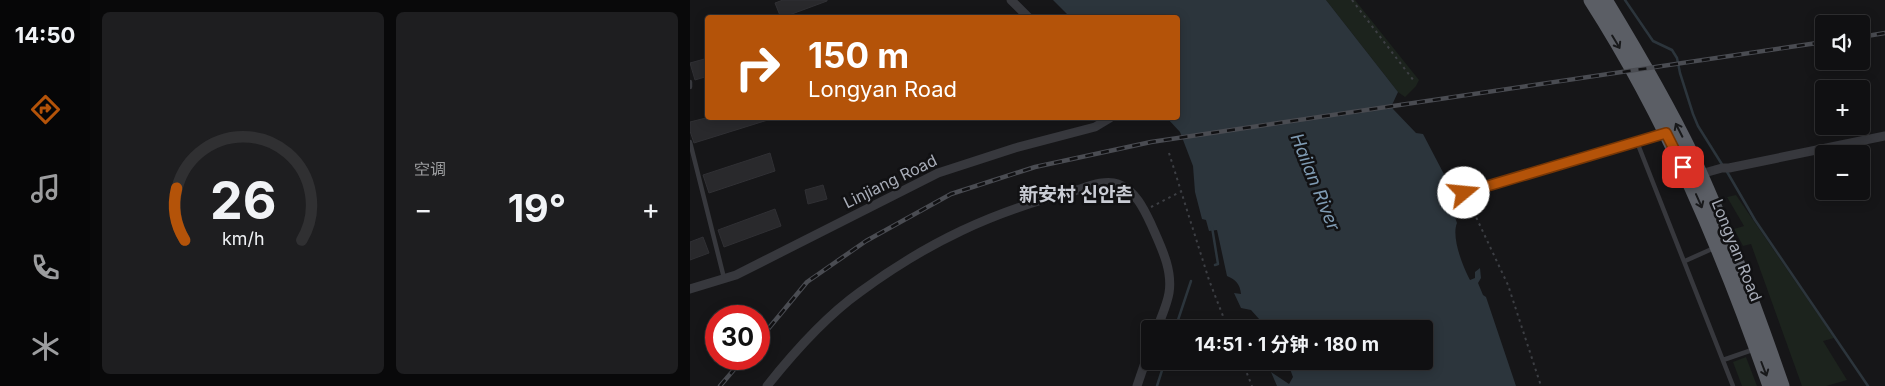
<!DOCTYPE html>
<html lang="zh">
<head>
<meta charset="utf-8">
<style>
  body { margin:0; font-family:Inter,"Noto Sans SC","Noto Sans KR",sans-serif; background:#1e1e20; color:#f1f3f6; height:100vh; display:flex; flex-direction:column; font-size:19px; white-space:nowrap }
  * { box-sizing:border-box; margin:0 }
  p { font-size:16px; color:#9c9d9f }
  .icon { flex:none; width:28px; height:28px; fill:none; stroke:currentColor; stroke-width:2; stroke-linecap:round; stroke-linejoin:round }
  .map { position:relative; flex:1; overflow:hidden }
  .drawer { display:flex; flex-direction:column; gap:12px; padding:12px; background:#09090a; width:600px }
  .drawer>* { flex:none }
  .hud { position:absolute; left:15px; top:15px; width:475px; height:105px; border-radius:5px; box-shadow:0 2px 12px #0003,0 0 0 1px #303032; background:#b45309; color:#fff; overflow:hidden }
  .buttons { position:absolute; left:1125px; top:15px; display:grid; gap:10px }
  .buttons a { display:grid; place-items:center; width:55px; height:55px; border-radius:5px; background:#101012; box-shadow:0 2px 12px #0003,0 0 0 1px #303032; font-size:25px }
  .speed { position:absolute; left:15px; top:305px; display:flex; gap:10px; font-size:25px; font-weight:700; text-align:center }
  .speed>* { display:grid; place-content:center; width:65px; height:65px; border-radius:50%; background:#101012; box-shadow:0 2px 12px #0003,0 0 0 1px #303032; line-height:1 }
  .speed .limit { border:8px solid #d22; background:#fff; color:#111 }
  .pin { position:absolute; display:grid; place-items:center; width:42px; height:42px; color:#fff; margin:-21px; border-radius:10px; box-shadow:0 2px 8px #0006 }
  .me { position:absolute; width:55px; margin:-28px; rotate:73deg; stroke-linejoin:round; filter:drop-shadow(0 0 4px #0008) }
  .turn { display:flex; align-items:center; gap:18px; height:105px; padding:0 20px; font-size:22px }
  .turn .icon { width:65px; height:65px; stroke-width:2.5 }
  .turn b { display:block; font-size:35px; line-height:42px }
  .big { font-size:38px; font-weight:700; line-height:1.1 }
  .drawer .widget { flex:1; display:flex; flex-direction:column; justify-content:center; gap:8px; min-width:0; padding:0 18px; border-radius:8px; background:#1e1e20 }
  .drawer .dial { align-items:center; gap:0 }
  .dial svg { height:130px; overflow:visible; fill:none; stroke:#303032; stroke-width:7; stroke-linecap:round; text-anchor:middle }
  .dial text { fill:#f1f3f6; stroke:none }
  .heat { display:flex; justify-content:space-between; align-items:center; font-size:28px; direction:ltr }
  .drawer .tiles { flex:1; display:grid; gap:12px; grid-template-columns:repeat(2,1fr) }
  .trip { position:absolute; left:451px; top:320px; width:292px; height:50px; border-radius:5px; background:#101012; box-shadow:0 2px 12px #0003,0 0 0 1px #303032; font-weight:700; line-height:50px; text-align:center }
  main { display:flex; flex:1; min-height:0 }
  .dock { display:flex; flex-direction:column; width:90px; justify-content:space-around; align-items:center; background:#060607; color:#9c9d9f }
  .dock .icon { width:35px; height:35px }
  .dock .selected { color:#b45309 }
  .dock b { font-size:22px; color:#f1f3f6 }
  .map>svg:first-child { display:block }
  .green { fill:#1c231d }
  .water { fill:#2c353c }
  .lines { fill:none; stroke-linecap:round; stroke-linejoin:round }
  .stream { stroke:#2c353c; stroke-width:2.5 }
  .building { fill:#29292c; stroke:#303034 }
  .path { stroke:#3d3f44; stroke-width:2; stroke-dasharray:2.5 4; stroke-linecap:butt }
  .service { stroke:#37383d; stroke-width:4.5 }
  .minor { stroke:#37383d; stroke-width:9 }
  .trunk { stroke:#5b5e65; stroke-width:15 }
  .rail-casing { stroke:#4a4c52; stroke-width:4.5 }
  .rail { stroke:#111113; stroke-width:2.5; stroke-dasharray:8; stroke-linecap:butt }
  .oneway { stroke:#18191b }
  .route-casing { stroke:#753606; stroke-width:12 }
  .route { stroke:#b45309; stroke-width:9 }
  .labels { text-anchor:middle; stroke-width:5; stroke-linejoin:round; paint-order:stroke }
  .street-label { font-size:16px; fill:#a8adb8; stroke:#111113 }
  .water-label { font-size:18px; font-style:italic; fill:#7f9bb3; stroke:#111113 }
  .quarter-label { font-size:19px; font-weight:bold; fill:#c9ccd4; stroke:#111113 }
</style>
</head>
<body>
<main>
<nav class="dock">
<b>14:50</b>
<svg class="icon selected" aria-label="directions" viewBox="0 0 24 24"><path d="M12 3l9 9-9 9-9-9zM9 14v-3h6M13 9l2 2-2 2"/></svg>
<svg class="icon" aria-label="music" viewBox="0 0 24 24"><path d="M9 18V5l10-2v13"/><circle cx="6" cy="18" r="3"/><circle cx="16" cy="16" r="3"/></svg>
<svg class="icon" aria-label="phone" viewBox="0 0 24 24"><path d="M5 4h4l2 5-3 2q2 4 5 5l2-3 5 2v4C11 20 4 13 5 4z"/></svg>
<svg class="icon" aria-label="climate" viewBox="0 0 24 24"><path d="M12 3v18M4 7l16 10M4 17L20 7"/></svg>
</nav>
<section class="drawer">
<div class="tiles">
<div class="widget dial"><svg viewBox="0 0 100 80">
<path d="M14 69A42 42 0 1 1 86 69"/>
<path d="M14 69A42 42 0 0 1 9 37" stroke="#b45309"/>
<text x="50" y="56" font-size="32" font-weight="700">26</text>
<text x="50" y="72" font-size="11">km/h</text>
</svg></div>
<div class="widget"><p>空调</p>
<div class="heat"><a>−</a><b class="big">19°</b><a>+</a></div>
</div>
</div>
</section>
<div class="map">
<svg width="1195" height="386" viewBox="0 0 1195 386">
  <rect width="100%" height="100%" fill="#161618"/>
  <path class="green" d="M636,0H665L729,80L726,86L715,97L708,92Z
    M1046,195L1144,338L1133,341L1157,380L1136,386H1112L1061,244L1053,246L1044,229L1054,226L1037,197Z
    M1056,357L1067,386H1052L1043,362Z"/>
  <path class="water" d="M363,0H636L708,92L702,105L703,109L726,133L733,134L757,180L758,197L767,223C761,237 773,267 780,280L785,278V272L790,268L791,278L788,283L793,295L796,297L826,386H587L581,372L599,384L603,377L597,361H735V329H578L561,310L551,308L544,293L551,294C550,284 546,280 537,276L527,230L519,231L516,220L512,219L505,192L503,166L490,132L477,118H488V18L380,17Z"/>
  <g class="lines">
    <path class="stream" d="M935,0L963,41L982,50L987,58L990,73L1003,114L1008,126L1033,166
      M1036,170L1065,220L1178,386
      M522,227L528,264L525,265
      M485,329L501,281
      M467,386L475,361"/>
  </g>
  <path class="building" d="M93,0H137V1L91,18L85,3Z
    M18,58V76L5,80L0,63Z
    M16,118H80L81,119L4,143L0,131V122Z
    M80,153L85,171L19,193L13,175Z
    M133,185L137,199L118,204L115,190Z
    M85,209L91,226L34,247L28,230Z
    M13,237L19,253L0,260V242Z"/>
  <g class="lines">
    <path class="path" d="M662,0L724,81
      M479,153L519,280L538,329
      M778,200L818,285L851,386
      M461,207L490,192
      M552,361L562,386"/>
    <path class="service" d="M0,82V87
      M0,142L34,278
      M947,142L1043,386
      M995,261L1024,248
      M1033,360L1065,349"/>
    <path class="minor" d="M321,0L339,18
      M1007,175L1032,168H1039L1195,136
      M775,193L976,133
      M0,289L46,275L248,173L325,148L405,127L420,118
      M77,386C104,352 135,317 170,292C238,242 302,212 384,191C397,187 415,179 428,184C445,190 454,209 461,224C470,245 483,269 479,293C477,305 471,317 467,329
      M447,386L460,348"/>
    <path class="trunk" d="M901,0C978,120 1033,252 1080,386
      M915,0C946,51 976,102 1002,156C1037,231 1065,308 1092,386"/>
    <g class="rail-casing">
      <path id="rail" d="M1171,37L1195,33
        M69,340L117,282L176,241L261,194L345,167L461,142L1134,42
        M30,386L53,359"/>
    </g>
    <use href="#rail" class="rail"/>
  </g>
  <defs><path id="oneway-shaft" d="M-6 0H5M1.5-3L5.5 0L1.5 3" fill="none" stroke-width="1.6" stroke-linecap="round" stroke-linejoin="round" transform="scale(1.25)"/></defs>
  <g class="oneway">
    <use href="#oneway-shaft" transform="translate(926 42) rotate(59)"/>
    <use href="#oneway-shaft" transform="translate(989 130) rotate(-117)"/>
    <use href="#oneway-shaft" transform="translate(1009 201) rotate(66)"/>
    <use href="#oneway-shaft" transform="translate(1074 369) rotate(69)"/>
  </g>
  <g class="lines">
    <g class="route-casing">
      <path id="route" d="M774,193L976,133L993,167"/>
    </g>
    <use href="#route" class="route"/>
  </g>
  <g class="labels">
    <g class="street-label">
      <text transform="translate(200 181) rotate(-26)" y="6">Linjiang Road</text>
      <text transform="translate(1047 250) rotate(68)" y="6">Longyan Road</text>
    </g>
    <g class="water-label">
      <text transform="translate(625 182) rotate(68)" y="6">Hailan River</text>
    </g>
    <g class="quarter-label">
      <text x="386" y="201">新安村 신안촌</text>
    </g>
  </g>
</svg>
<div class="buttons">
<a><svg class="icon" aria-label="sound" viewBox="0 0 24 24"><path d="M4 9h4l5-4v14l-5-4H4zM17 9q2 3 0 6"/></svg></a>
<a>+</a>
<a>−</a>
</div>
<div class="speed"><div class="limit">30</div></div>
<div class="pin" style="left:993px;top:167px;background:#d93025"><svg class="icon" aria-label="arrive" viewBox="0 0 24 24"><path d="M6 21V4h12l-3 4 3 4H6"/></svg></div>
<svg class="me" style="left:774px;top:193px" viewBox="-20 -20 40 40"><circle r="19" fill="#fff"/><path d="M0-13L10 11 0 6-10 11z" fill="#b45309"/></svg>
<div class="trip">14:51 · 1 分钟 · 180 m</div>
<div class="hud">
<div class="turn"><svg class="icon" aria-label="right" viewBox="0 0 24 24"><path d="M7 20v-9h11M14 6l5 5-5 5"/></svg><div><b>150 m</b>Longyan Road</div></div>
</div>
</div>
</main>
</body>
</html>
